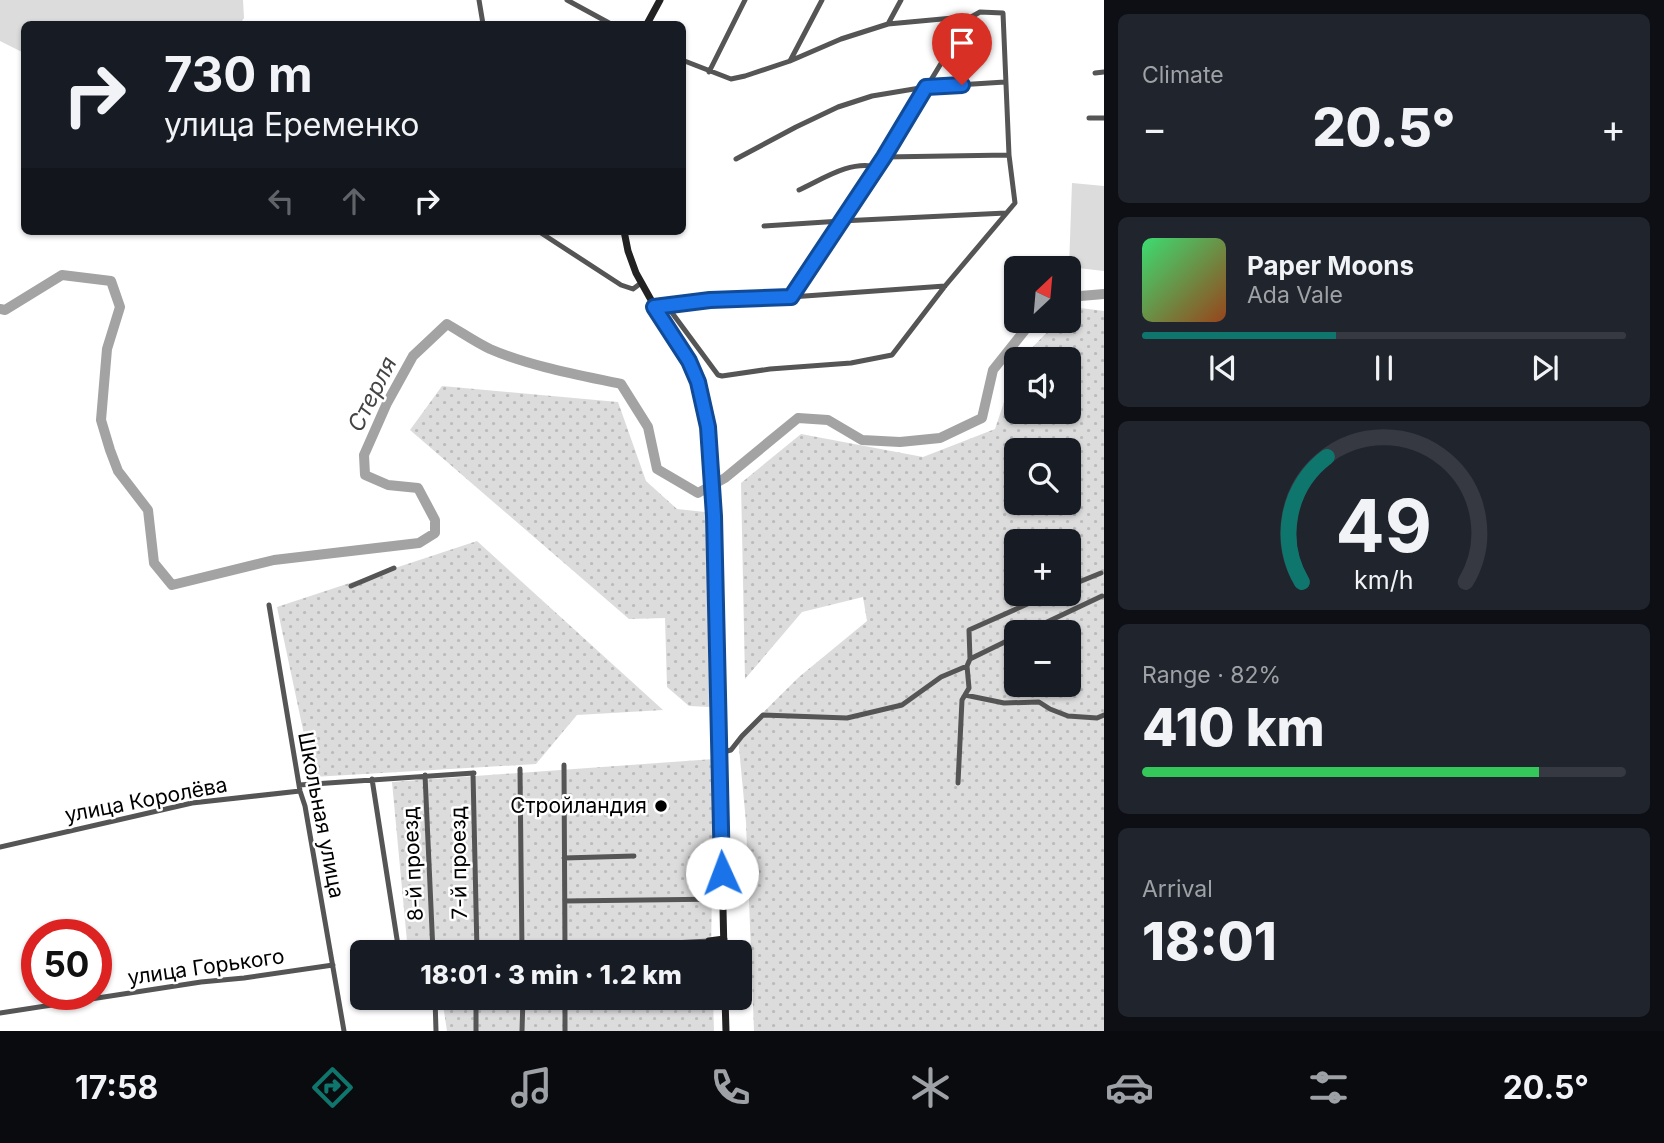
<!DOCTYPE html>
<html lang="en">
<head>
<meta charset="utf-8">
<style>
  body { margin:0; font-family:Inter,sans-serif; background:#20242c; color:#f1f3f6; height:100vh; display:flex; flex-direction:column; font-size:26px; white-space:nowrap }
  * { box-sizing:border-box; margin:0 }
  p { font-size:23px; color:#9ea1a6 }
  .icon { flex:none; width:38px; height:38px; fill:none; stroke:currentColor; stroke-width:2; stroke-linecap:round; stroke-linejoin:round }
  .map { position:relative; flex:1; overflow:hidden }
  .sheet { display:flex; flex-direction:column; gap:14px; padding:14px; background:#0d0f14; width:560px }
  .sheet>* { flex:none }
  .hud { position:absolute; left:21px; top:21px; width:665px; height:214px; border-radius:10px; box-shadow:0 2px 5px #0004; background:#171b24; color:#f1f3f6; overflow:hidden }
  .needle { width:46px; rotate:26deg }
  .buttons { position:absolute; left:1004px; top:256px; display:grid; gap:14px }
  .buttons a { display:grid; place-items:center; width:77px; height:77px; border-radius:10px; background:#171b24; box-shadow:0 2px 5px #0004; font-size:35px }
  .speed { position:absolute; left:21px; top:919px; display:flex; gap:14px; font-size:35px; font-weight:700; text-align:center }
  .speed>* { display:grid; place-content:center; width:91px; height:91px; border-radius:50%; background:#171b24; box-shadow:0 2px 5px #0004; line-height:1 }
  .speed .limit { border:10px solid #d22; background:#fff; color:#111 }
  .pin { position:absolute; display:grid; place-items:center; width:60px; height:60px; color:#fff; margin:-72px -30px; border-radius:50% 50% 50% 0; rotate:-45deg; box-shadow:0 0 7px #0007 }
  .pin .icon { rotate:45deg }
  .me { position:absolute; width:77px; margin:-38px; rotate:358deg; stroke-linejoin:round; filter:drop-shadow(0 0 5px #0008) }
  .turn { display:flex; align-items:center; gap:24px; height:147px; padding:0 28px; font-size:32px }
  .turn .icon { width:91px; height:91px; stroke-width:2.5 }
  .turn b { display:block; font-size:49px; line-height:60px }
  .lanes { display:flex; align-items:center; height:66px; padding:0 28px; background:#0003; justify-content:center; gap:35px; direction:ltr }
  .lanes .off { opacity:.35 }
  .big { font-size:52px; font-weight:800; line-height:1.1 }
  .sheet .widget { flex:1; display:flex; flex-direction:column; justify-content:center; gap:10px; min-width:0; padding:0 24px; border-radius:10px; background:#20242c }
  .sheet .dial { align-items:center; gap:0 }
  .dial svg { height:182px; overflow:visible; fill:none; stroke:#363941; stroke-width:7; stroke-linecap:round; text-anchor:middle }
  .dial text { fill:#f1f3f6; stroke:none }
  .song { display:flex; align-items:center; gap:21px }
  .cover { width:84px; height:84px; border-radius:10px; background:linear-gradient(135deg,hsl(140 70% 55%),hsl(20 70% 35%)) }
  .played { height:7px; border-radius:4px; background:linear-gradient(90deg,#0f766e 40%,#363941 40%) }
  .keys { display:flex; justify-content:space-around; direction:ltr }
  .heat { display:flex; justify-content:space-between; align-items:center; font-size:38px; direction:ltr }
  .charge { height:10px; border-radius:5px; background:linear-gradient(90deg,#34c759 82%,#363941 0) }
  .trip { position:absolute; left:350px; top:940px; width:402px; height:70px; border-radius:10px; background:#171b24; box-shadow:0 2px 5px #0004; font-weight:800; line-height:70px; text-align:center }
  .tab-bar { display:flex; height:112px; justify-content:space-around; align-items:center; background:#090b0e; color:#9ea1a6 }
  .tab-bar .icon { width:49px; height:49px }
  .tab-bar .on { color:#0f766e }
  .tab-bar b { font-size:32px; color:#f1f3f6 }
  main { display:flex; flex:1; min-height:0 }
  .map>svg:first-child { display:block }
  .grass { fill:#dcdcdc }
  .park { fill:url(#park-dots); fill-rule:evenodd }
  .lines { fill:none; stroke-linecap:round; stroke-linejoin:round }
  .river { stroke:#a3a3a3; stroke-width:10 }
  .street { stroke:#555; stroke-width:5 }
  .secondary { stroke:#222; stroke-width:7 }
  .route-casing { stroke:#114b97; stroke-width:18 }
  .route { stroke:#1a73e8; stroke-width:12 }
  .poi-dot { fill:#000; stroke:#fff; stroke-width:2.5 }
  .labels { text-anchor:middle; stroke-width:5; stroke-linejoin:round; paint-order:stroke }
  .street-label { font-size:21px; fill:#000; stroke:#fff }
  .poi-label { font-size:21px; fill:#000; stroke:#fff; text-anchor:end }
  .water-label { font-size:23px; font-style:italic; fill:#444; stroke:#fff }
</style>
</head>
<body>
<main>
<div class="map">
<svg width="1104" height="1031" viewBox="0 0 1104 1031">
  <defs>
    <pattern id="park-dots" width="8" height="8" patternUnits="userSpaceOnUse" patternTransform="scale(1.75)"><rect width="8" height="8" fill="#dcdcdc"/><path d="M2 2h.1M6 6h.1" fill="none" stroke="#bbb" stroke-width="1.8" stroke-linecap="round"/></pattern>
  </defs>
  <rect width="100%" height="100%" fill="#fff"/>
  <path class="grass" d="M0,0H243L244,18L240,24H24V53L0,41Z
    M1072,183L1104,186V271L1069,267Z"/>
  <path class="park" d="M1072,307L1104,311V1031H754L746,822L738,737L799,677L867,621L863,597L802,612L745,679L741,483L801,434L923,457L995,429L1017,363V411H1069V359H1021L1059,320H1069V310ZM1017,450H1069V502H1017ZM1017,541H1069V593H1017ZM1017,632H1069V684H1017Z
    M442,386L618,402L646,481L677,509L705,512L711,707L689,706L667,687L665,618L629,619L410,430Z
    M477,541L663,710L577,715L536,764L313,777L277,607Z
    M714,759L711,952H408L392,782Z
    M442,998H713L714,1031H447Z"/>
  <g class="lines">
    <path class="river" d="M1069,297L1104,294
      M0,309L5,310L62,275L111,281L120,307L107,349L101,420L110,450L118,471L148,510L154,563L172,585L274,560L419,543L435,533V520L418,488L388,485L365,475L364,455L387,403L413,356L447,324C461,332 475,342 490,349C529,366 579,375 621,384L648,427L657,469L698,493L725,478L798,418L828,420L862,440L900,442L940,438L982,418L993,370L1033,320"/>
    <path class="street" d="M479,0L483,24
      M567,0L611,24
      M888,24L901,0
      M682,60L731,79L745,76L790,61L841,39L888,24L953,18L964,21
      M790,61L822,0
      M709,72L745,0
      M1095,73L1104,72
      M1089,118H1104
      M884,157L1009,155
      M736,159L796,127L838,107L872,96L926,87L1005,82
      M799,190C823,179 850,160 877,167
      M764,226L841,221L1006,213
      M538,231L621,285L633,289L641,283
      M667,306L718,375L722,376L770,369L851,363L892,355L945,286L1015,203L1009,155L1003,13L980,12L964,21L962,29L884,157L791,297
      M655,307L710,300L791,297L945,286
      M351,586L394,568
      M1069,586L1101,573
      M269,605L300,791L305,806L344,1031
      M1026,632L1102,596
      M970,659L969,630L1052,593
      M965,695L1004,703L1039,702L1050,709L1068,716L1097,718L1104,715
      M719,753L731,750L742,736L763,715L847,718L902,705L941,677L967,666
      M564,765L565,952
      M520,769L522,952
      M473,773L477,952
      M425,775L433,952
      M372,779L399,952
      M958,783L962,700L969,688L967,666L970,659L1017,636
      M299,785L474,773
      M0,847L192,803L300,791
      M564,858L634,856
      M565,901L723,899
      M565,949L709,941
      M435,998L436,1031
      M565,998V1031
      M0,1013L201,982L244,978L333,965
      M476,1031V998
      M522,1031L523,998"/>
    <path class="secondary" d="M647,24L660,0
      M624,231L628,251L636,273L655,307L689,361L698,382L708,427L714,516L724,952
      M709,941L724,939
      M725,998L726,1031"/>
  </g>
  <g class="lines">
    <g class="route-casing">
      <path id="route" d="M722,873L714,516L708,427L698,382L689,361L654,307L710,300L791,297L884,157L926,87L962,85"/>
    </g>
    <use href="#route" class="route"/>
  </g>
  <circle class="poi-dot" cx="661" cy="806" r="7"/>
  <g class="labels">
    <g class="street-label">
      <text transform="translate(146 800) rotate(-11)" y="7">улица Королёва</text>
      <text transform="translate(321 815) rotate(79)" y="7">Школьная улица</text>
      <text transform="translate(459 863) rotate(-91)" y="7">7-й проезд</text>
      <text transform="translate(413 864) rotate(-93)" y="7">8-й проезд</text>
      <text transform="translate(206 967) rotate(-8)" y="7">улица Горького</text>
    </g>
    <g class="poi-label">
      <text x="647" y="813">Стройландия</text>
    </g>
    <g class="water-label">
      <text transform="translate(372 394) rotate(-63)" y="8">Стерля</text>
    </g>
  </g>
</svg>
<div class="buttons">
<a><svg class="needle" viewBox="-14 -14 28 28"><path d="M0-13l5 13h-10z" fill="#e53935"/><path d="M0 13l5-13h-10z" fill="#9ea1a6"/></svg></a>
<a><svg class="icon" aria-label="sound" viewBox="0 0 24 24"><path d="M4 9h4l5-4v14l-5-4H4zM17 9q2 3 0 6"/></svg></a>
<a><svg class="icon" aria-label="search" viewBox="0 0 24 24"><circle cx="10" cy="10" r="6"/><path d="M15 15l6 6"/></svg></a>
<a>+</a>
<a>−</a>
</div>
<div class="speed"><div class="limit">50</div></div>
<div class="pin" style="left:962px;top:85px;background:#d93025"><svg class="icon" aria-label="arrive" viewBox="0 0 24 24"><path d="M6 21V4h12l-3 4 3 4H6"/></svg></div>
<svg class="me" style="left:722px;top:873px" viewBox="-20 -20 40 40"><circle r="19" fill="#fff"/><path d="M0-13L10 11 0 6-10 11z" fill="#1a73e8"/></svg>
<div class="trip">18:01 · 3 min · 1.2 km</div>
<div class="hud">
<div class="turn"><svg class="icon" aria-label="right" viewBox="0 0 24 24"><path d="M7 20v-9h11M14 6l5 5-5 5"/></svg><div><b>730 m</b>улица Еременко</div></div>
<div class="lanes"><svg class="icon off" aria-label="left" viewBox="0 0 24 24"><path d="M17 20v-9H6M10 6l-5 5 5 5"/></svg><svg class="icon off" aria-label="ahead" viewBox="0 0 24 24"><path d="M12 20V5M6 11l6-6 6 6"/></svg><svg class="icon" aria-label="right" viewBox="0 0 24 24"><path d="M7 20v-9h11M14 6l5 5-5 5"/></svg></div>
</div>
</div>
<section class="sheet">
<div class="widget"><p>Climate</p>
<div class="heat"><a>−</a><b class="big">20.5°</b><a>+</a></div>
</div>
<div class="widget">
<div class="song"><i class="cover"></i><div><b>Paper Moons</b><p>Ada Vale</p></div></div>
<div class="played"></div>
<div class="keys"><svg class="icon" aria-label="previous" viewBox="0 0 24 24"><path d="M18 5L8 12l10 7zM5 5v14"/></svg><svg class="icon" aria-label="pause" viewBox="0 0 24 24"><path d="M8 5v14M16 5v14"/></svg><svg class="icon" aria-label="next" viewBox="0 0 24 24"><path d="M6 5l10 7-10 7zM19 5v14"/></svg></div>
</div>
<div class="widget dial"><svg viewBox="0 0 100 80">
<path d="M14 69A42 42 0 1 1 86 69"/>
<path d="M14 69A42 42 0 0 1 25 14" stroke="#0f766e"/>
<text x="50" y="56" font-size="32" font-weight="700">49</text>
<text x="50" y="72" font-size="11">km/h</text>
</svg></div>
<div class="widget"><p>Range · 82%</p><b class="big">410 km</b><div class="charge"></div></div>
<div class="widget"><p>Arrival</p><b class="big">18:01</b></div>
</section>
</main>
<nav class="tab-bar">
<b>17:58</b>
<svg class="icon on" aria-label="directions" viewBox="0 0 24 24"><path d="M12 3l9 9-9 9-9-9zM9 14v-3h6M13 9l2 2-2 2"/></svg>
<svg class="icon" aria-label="music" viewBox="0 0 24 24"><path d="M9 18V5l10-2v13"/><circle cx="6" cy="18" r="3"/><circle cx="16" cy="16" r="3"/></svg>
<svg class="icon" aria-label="phone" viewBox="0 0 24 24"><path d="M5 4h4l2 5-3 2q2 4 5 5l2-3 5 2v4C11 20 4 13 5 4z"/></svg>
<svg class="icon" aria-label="climate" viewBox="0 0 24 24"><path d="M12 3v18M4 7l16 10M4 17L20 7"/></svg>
<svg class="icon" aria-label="car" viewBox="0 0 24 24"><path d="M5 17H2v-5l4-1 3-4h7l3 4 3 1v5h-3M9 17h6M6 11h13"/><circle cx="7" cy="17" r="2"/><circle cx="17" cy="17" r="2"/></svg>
<svg class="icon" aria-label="filters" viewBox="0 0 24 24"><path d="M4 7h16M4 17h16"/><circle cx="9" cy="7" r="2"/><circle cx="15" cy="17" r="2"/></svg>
<b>20.5°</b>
</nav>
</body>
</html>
